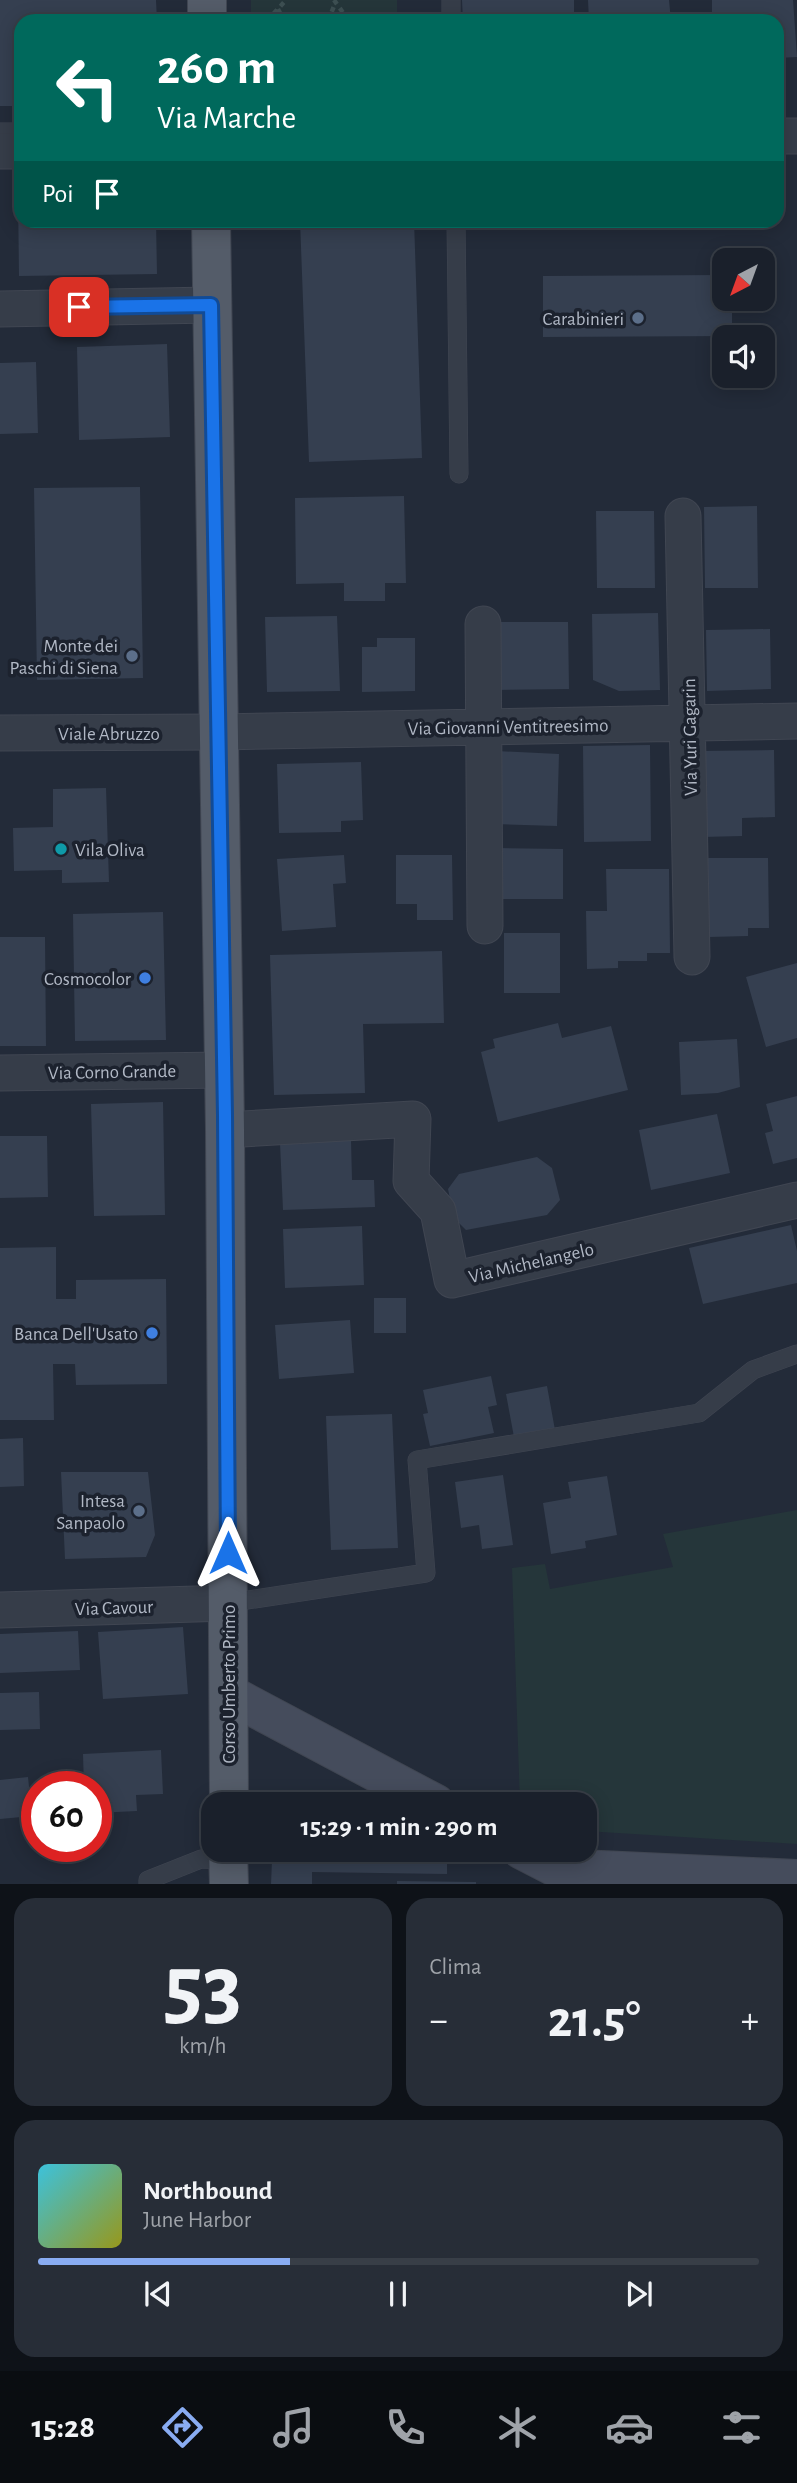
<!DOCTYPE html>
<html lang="it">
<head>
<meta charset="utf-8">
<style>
  body { margin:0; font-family:"Alegreya Sans",sans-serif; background:#272d37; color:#f1f3f6; height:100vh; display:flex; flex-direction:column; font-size:26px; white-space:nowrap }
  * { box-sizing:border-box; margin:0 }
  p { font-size:23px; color:#9fa3a9 }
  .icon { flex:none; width:38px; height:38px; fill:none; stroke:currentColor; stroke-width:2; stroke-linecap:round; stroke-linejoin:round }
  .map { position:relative; height:1884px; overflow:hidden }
  .drawer { display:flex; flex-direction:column; gap:14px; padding:14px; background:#0e1218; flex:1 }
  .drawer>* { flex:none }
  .top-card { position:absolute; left:14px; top:14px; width:770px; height:214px; border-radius:21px; box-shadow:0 4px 18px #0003,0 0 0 2px #383e47; background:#00695c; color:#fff; overflow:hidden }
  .needle { width:46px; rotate:221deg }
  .controls { position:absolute; left:712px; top:248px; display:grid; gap:14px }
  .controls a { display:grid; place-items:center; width:63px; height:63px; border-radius:14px; background:#1a202b; box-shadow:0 4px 18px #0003,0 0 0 2px #383e47; font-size:35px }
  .speed { position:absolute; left:21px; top:1771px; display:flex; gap:14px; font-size:35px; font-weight:700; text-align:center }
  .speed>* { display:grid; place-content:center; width:91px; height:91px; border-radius:50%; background:#1a202b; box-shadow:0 4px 18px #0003,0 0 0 2px #383e47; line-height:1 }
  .speed .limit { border:10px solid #d22; background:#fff; color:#111 }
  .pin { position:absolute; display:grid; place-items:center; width:60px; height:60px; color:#fff; margin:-30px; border-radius:14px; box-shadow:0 4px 10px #0006 }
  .me { position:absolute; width:77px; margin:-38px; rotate:0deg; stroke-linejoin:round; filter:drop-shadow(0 0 5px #0008) }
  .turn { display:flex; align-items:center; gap:24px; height:147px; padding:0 28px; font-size:32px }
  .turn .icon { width:91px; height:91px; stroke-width:2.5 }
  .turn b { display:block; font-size:49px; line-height:60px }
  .then { display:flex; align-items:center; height:66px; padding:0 28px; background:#0003; gap:14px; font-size:26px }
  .big { font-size:52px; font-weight:700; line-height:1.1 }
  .drawer .tile { flex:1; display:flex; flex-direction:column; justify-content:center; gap:10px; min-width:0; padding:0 24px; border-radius:21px; background:#272d37 }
  .drawer .dial { align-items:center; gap:0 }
  .dial b { font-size:91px; line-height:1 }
  .song { display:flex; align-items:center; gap:21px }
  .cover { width:84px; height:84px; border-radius:10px; background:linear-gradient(135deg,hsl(190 70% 55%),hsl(60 70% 35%)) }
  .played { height:7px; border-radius:4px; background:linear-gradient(90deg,#89acf2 35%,#383e47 35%) }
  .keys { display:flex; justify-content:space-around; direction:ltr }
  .heat { display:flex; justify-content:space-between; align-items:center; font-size:38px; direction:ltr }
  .drawer .tiles { flex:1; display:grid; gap:14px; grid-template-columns:1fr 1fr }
  .tile:last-child { grid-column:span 2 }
  .trip { position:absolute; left:201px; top:1792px; width:396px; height:70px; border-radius:21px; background:#1a202b; box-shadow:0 4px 18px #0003,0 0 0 2px #383e47; font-weight:700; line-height:70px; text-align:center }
  .menu { display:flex; height:112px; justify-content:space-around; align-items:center; background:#0a0d11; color:#9fa3a9 }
  .menu .icon { width:49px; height:49px }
  .menu .selected { color:#89acf2 }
  .menu b { font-size:32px; color:#f1f3f6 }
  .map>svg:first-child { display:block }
  .green { fill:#25363a }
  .building { fill:#353f50 }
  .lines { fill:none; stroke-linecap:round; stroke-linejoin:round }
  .lane-casing { stroke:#404652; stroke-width:19 }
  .street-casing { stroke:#404652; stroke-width:37 }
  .secondary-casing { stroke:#404652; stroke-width:40 }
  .primary-casing { stroke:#404652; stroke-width:40 }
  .path { stroke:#3d4f52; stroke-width:4.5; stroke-dasharray:5 5; stroke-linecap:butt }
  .lane { stroke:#363d49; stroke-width:18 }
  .street { stroke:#363d49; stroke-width:35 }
  .secondary { stroke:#454c5c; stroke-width:38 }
  .primary { stroke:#545c69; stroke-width:38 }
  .route-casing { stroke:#114b97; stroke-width:18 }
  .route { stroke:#1a73e8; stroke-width:12 }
  .service-dot { fill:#5c6f8a; stroke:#1c222e; stroke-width:2.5 }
  .culture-dot { fill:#0f9aa8; stroke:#1c222e; stroke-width:2.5 }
  .shop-dot { fill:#3f7fe0; stroke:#1c222e; stroke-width:2.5 }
  .labels { text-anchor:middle; stroke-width:7; stroke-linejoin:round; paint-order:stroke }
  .poi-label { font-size:19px; fill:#b1b8c5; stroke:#1c222e; text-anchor:end }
  .street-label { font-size:19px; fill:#b1b8c5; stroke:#1c222e }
</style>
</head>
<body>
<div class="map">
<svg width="797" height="1885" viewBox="0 0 797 1885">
  <rect width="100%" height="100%" fill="#232b39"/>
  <path class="green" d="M251,0H397V21H251Z
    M797,1510V1844L585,1831L584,1804H520L512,1568L545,1564L550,1589L673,1567L663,1534Z"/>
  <path class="building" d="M0,0H156L157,21H21V106H0Z
    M462,0H574V21H463Z
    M588,0H669L671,21H589Z
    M712,0H793L797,57L777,58V21H712Z
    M21,195V220H156L157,274L19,276L18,196Z
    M300,220H414L422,458L309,462Z
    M724,275V299H732V336L543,337V276Z
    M167,344L170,437L79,440L77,347Z
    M36,362L38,433L0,434V363Z
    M140,487L143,678L37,680L34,488Z
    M404,496L406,583H385V601H344V583L296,584L295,498Z
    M757,506L758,588H705L704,507Z
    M596,511H654L655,588H597Z
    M658,613L660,690L619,691L593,680L592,614Z
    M337,616L340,691L267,692L265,617Z
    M495,622H568L569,689L495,690Z
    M770,629L771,689L707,691L706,630Z
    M377,638H415V691L362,692V647H377Z
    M650,745L651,841L584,842L583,746Z
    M774,750L775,817L742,818V836L702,837L700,751Z
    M497,751L559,754L557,826L495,824Z
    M361,762L363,820L341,821V832L279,833L277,764Z
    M106,788L109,882L62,883V870L14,871L13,828L53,827V789Z
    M500,848L563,849V899H500Z
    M344,855L346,883L333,884L336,927L282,931L277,859Z
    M396,855H452L453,920H417V904H396Z
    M708,858H768L769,928H748V936L709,937Z
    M606,869H669L670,953H647V961H618V968L587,969L586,911H607Z
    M163,912L166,1040L75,1041L73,914Z
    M504,933H560V993H504Z
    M0,937H45L46,1046H0Z
    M442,951L444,1023L363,1024L365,1093L274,1095L270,955Z
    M797,963V1038L766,1047L746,977Z
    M558,1023L562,1038L611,1026L628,1090L498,1122L481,1052L495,1048L493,1039Z
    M737,1039L740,1087L718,1093L681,1095L679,1042Z
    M797,1096V1158L773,1164L765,1133L773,1131L766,1104Z
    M163,1102L165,1215L94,1216L91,1104Z
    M717,1114L730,1173L651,1190L639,1130Z
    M0,1136H47L48,1197L0,1198Z
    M351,1140L352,1180H374L375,1207L283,1210L280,1143Z
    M537,1157L552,1168L560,1200L547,1215L466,1230L454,1218L448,1189L459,1174Z
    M791,1225L797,1251V1283L703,1304L689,1248Z
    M362,1226L364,1285L285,1288L283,1229Z
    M56,1247V1299H76V1280L166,1279L167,1384L76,1385L75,1364H53L54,1420H0V1248Z
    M374,1298H406V1333H374Z
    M350,1320L354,1373L279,1379L275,1325Z
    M491,1376L497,1405L488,1407L494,1433L430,1446L423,1414L428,1413L423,1390Z
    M547,1386L555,1430L514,1437L506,1394Z
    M392,1414L398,1548L331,1550L326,1416Z
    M23,1438L24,1486L0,1487V1439Z
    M61,1472H148L155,1535L146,1557L65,1559Z
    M503,1475L513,1545L482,1549L479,1525L461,1528L455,1482Z
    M607,1476L617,1535L585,1541L586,1548L551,1554L543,1503L571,1498L568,1482Z
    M183,1627L188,1694L103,1699L98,1632Z
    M78,1631L80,1670L0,1673V1634Z
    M39,1692L40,1729L0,1730V1693Z
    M161,1750L163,1794L136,1795L137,1811L96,1813V1787H84L83,1754Z
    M28,1777L32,1816L0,1819V1780Z
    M281,1797L379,1799V1804H281Z
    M280,1850H447V1874L312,1872V1885H271L272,1860L280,1861Z
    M397,1881L476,1882V1885H397Z"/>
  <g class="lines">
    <g class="lane-casing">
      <path id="lane" d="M451,0V21
        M0,132H21
        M456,220L459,474
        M228,1603L426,1573L417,1460L699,1413L753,1370L797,1354
        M148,1885V1880L201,1859L228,1860"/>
    </g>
    <g class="street-casing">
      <path id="street" d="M777,136H797
        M0,151H21
        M0,309L211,305
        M683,516L692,957
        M483,624L485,926
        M0,733L219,732L797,721
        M0,1073L224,1070
        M225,1130L413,1119L411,1181L438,1211L452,1280L797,1200
        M0,1610L228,1603"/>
    </g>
    <g class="secondary-casing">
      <path id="secondary" d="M229,1694L436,1804
        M522,1850L557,1868L797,1879"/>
    </g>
    <g class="primary-casing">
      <path id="primary" d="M207,0V21
        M211,220L225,1130L229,1804
        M228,1850L229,1885"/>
    </g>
    <path class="path" d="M334,0L349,21
      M278,9L284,21
      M267,21L286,0
      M328,21L336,1"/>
    <use href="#lane" class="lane"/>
    <use href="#street" class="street"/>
    <use href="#secondary" class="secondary"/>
    <use href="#primary" class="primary"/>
  </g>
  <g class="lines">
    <g class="route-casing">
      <path id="route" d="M79,307L211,305L225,1115L228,1553"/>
    </g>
    <use href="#route" class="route"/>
  </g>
  <g class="service-dot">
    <circle cx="638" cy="318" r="7"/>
    <circle cx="132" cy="656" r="7"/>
    <circle cx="139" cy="1511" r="7"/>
  </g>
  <circle class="culture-dot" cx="61" cy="849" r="7"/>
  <g class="shop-dot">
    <circle cx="145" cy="978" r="7"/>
    <circle cx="152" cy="1333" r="7"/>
  </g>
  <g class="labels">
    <g class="poi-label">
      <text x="624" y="325">Carabinieri</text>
      <text x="118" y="652">Monte dei<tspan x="118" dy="22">Paschi di Siena</tspan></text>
      <text x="75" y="856" text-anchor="start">Vila Oliva</text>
      <text x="131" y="985">Cosmocolor</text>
      <text x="138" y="1340">Banca Dell'Usato</text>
      <text x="125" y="1507">Intesa<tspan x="125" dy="22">Sanpaolo</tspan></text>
    </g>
    <g class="street-label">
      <text transform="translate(508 726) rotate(-1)" y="7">Via Giovanni Ventitreesimo</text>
      <text x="109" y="740">Viale Abruzzo</text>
      <text transform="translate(689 737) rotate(-91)" y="7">Via Yuri Gagarin</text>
      <text transform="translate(112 1071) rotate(-1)" y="7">Via Corno Grande</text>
      <text transform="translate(531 1262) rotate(-13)" y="7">Via Michelangelo</text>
      <text transform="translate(114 1607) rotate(-2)" y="7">Via Cavour</text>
      <text transform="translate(228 1684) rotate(-90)" y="7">Corso Umberto Primo</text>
    </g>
  </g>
</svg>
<div class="controls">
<a><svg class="needle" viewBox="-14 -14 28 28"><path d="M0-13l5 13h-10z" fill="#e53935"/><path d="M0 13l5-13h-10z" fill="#9fa3a9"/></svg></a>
<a><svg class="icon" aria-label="sound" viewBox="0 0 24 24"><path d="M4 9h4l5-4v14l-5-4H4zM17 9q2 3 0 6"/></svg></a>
</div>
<div class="speed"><div class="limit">60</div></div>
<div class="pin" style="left:79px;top:307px;background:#d93025"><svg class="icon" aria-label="arrive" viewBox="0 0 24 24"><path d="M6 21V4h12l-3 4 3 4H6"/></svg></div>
<svg class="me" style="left:228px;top:1553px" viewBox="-20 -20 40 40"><path d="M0-17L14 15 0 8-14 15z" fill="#1a73e8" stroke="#fff" stroke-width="4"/></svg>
<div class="trip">15:29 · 1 min · 290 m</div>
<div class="top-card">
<div class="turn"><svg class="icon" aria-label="left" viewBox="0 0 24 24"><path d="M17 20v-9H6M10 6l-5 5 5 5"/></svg><div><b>260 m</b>Via Marche</div></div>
<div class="then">Poi<svg class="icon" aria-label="arrive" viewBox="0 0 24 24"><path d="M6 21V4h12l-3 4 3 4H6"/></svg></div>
</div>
</div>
<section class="drawer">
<div class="tiles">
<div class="tile dial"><b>53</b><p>km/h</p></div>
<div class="tile"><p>Clima</p>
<div class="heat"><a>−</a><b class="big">21.5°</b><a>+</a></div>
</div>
<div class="tile">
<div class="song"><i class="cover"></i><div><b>Northbound</b><p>June Harbor</p></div></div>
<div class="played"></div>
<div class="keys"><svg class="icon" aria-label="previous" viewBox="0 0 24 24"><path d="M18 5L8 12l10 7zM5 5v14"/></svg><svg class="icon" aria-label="pause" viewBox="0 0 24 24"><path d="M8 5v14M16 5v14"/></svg><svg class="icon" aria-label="next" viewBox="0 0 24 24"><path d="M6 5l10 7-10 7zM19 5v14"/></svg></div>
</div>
</div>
</section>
<nav class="menu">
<b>15:28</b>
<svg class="icon selected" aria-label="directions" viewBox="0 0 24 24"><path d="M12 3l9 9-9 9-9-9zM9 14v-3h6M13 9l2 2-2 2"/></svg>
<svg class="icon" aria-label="music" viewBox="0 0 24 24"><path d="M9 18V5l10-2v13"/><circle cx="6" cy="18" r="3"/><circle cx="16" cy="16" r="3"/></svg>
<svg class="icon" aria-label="phone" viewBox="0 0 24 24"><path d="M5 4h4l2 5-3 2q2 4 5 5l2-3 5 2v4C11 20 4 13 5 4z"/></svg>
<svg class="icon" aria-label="climate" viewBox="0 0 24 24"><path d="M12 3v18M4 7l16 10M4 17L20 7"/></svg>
<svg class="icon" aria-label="car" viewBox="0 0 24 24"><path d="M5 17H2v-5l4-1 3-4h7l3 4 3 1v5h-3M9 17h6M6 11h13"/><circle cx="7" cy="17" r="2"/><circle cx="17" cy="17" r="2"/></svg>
<svg class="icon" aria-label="filters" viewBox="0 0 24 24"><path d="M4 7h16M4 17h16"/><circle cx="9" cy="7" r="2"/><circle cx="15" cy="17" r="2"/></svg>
</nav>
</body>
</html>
